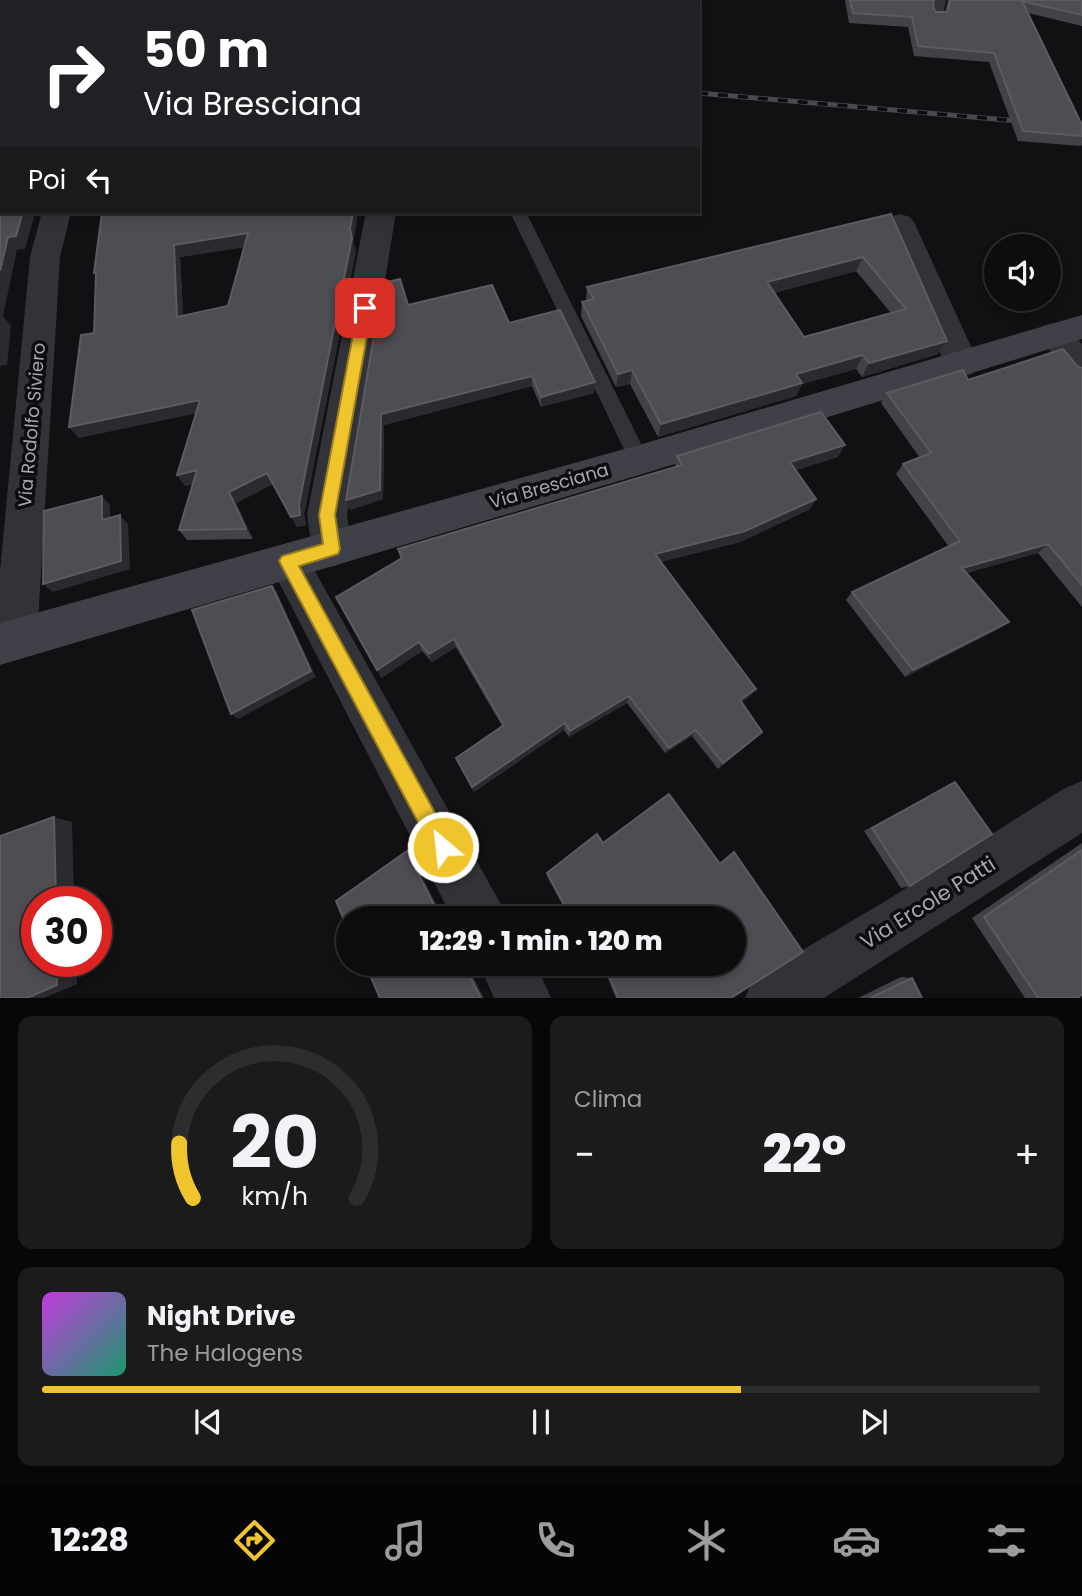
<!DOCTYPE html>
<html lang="it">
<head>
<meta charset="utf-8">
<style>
  body { margin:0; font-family:Poppins,sans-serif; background:#1b1b1c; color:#f1f3f6; height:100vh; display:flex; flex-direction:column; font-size:26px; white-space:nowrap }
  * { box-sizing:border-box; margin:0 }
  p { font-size:23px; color:#9a9c9e }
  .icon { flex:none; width:38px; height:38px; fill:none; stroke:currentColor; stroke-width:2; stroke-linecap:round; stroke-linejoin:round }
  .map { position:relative; height:998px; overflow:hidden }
  .sheet { display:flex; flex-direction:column; gap:18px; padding:18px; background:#070708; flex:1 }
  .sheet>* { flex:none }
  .banner { position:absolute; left:0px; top:0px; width:700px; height:214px; box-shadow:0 4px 10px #0003,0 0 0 2px #2d2d2e; background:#202124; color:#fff; overflow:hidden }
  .controls { position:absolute; left:984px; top:234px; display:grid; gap:14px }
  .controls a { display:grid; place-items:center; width:77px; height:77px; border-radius:50%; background:#0d0d0e; box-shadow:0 4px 10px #0003,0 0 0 2px #2d2d2e; font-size:35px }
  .speed { position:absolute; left:21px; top:886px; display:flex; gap:14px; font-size:35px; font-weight:700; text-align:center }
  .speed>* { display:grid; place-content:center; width:91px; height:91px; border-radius:50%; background:#0d0d0e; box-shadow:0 4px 10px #0003,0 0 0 2px #2d2d2e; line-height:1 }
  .speed .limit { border:10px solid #d22; background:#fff; color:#111 }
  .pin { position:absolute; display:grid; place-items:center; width:60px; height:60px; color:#fff; margin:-30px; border-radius:14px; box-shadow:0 4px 10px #0006 }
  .me { position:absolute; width:77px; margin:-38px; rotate:332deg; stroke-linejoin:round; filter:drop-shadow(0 0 5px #0008) }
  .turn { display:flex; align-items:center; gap:24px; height:147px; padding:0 28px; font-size:32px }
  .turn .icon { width:91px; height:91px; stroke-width:2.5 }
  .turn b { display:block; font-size:49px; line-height:60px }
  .then { display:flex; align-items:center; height:66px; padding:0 28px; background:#0003; gap:14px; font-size:26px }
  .big { font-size:52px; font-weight:800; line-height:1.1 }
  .sheet .tile { flex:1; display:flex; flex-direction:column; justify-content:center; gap:10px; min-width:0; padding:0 24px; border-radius:14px; background:#1b1b1c }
  .sheet .dial { align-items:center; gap:0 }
  .dial svg { height:182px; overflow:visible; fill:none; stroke:#2d2d2e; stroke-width:7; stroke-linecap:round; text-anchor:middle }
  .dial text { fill:#f1f3f6; stroke:none }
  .song { display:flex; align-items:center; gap:21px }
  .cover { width:84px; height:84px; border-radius:10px; background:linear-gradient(135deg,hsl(290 70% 55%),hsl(160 70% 35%)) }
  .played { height:7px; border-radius:4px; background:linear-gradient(90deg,#f0c42c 70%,#2d2d2e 70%) }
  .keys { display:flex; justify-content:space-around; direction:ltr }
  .heat { display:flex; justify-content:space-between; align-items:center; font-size:38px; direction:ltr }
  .sheet .tiles { flex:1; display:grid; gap:18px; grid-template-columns:1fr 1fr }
  .tile:last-child { grid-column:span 2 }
  .trip { position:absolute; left:336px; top:906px; width:410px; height:70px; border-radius:35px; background:#0d0d0e; box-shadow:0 4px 10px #0003,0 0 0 2px #2d2d2e; font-weight:800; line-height:70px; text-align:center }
  .tab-bar { display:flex; height:112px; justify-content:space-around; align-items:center; background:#050506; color:#9a9c9e }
  .tab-bar .icon { width:49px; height:49px }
  .tab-bar .active { color:#f0c42c }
  .tab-bar b { font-size:32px; color:#f1f3f6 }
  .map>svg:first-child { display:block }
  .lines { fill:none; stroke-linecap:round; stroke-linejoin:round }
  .lane { fill:#323338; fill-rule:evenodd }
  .street { fill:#323338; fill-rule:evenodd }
  .secondary { fill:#404148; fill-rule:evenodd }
  .rail-casing { stroke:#494a51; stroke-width:5 }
  .rail { stroke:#0d0c0e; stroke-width:3.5; stroke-dasharray:10; stroke-linecap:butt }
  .wall { fill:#434248; fill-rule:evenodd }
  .shaded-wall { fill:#2b2a2e }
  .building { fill:#4e4d54; stroke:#5b5b62; stroke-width:2; fill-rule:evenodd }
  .route { fill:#f0c42c; stroke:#9c7f1d; stroke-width:2 }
  .labels { text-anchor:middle; stroke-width:7; stroke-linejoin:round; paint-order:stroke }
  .street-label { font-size:18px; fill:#a3a6b3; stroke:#0d0c0e }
  .near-street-label { font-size:21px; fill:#a3a6b3; stroke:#0d0c0e }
</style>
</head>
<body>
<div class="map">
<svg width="1082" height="998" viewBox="0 0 1082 998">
  <rect width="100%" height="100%" fill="#111113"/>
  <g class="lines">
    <path class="lane" d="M934,0H946L942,20H934L932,17Z
      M510,212H526L649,460L646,466L639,468L632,466Z"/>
    <path class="street" d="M42,212H71L60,257L37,640L30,654L15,660L0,655V571L30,257Z
      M366,212H396L347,515L352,549L346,562L332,567L318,562L312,549L307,515Z
      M900,214L910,217L915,224L979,364L974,373L962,377L950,373L945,364L885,224L890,217Z
      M1054,323L1066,326L1082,344V379L1070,375L1037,335L1042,326Z
      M288,543L302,548L499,901L507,919H453L268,561L274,548Z
      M1082,781V833L824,998H745L753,979L884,902L1065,788Z
      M479,964H536L551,998H494Z"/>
    <path class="secondary" d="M1082,315V339L639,475L0,665V623L639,445Z"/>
    <g class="rail-casing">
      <path id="rail" d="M698,93L1030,122"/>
    </g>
    <use href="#rail" class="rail"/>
  </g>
  <path class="wall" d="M192,0H593V2H193Z
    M845,0H934L933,7L936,12H945L948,0H1082V26L1028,13L1082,125V145L1081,146L1018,141L989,62L914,56L908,27L849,23Z
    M102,212H358L353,242L356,251L304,514L306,525L297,527L273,484L236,503L253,539L187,540L179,530L193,484L185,486L177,475L196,413L78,438L94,333ZM244,247L228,306L183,316L180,257Z
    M891,214L938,354L862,377L856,369L802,384L796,396L658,437L630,384L616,387L581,316L582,302L586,301L587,287ZM856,271L891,313L804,337L774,293Z
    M408,305L509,323L595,382L594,393L541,407L532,386L384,425L383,499L350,510L346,500Z
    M1077,366L1082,368V607L1038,553L966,573L1009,622L998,629L905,677L846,600L852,592L949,547L896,474L903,464L920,458L881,403L887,393L968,380Z
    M677,456L838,457L796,470L816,499L810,509L740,542L660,562L750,696L742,702L756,738L718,769L692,736L665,753L627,703L569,737L564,730L474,792L456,758L502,726L456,647L432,662L422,651L381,678L401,559L398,549L675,467Z
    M955,782L910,886L901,888L864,831Z
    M669,794L719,863L734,852L803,952L731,998H616L602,964H733V919H570L547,876V873L597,834L603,843Z
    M1082,843V994L1078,998H1025L972,918Z
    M901,977L912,978L922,998H858Z"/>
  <path class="shaded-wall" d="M23,212H34L35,213L25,249L17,250L3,316L11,326L7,365L0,366V271L8,237Z
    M353,212H358L353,242L356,251L304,514L306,525L297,527L291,517L299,504Z
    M248,233L253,246L180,257L184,330L177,317L174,245Z
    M863,257L856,271L762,296L767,282Z
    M947,341L938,354L862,377L869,363Z
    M863,355L856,369L802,384L796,396L658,437L661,424L796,374Z
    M632,370L630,384L616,387L618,374Z
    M532,376V386L384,425L383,499L350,510L346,500L381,414Z
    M595,382L594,393L541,407V397Z
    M200,400L207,411L78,438L69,427Z
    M845,445L838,457L784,474L790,462Z
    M197,470L205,481L185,486L177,475Z
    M267,473L273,484L236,503L253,539L246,529L229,492Z
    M102,496L110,505V529L102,520Z
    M816,499L810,509L740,542L652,564L655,554Z
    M120,515L128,524L130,569L53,592L43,584Z
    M1048,544L1038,553L953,576L962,568Z
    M272,586L277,593L316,677L238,719L231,714Z
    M1009,622L998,629L905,677L913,670Z
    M454,639L456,647L432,662L429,654Z
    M419,642L422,651L381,678L377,670Z
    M756,689L750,696L735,707L740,700Z
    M629,696L627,703L569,737L570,731Z
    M565,723L564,730L474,792L472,787Z
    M696,730L692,736L665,753L669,748Z
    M762,732L756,738L718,769L723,763Z
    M54,817L72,822L74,901H56Z
    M407,851L411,855L444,919H441Z
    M57,961H76L77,984L44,998H27Z
    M464,964H467L484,998H481Z"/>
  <path class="building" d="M310,0H592V2H320V1Z
    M850,0H934L933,7L936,12H948L950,0H1082V15L1022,1L1082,125V136L1023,131L994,53L918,46L912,17L853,13Z
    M2,143V212H23L16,236L8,237L0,271V146Z
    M102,212H353L350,229L352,238L299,504L300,515L291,517L267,473L229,492L246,529L179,530L197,470L177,475L200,400L69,427L81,335L94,333L96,273H94ZM248,233L228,306L177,317L174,245Z
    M891,214L947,341L869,363L863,355L796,374L802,383L661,424L632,370L618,374L582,302L594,299L587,287ZM863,257L906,309L804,337L767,282Z
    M400,279L408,305L492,285L509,323L560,310L595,382L541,397L532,376L381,414L380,490L346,500L383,283Z
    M1063,349L1077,366L1082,368V585L1048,544L962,568L1009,622L913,670L852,592L960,541L903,464L931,453L887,393L963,370L968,380Z
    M821,412L845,445L790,462L816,499L745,531L655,554L756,689L740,700L762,732L723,763L696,730L669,748L629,696L570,731L565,723L472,787L456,758L504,725L454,639L429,654L419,642L377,670L336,597L402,558L398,549L682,465L677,456Z
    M102,496V520L120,515L121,561L43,584L44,511Z
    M272,586L311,671L231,714L192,610Z
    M955,782L992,834L910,886L872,828Z
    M669,794L720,864L734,852L803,952L731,998H618L604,964H733V919H572L547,873L597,834L603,843Z
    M54,817L56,901H37V961H57V985L27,998H0V836Z
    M1082,850V994L1078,998H1038L984,917Z
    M407,851L441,919H348V929L336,901Z
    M365,964H464L481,998H380Z
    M912,978L922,998H870Z"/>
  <path class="route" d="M365,303L372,308L335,515L340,549L338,554L299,566L450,840L453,847L450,854L443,857L435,854L279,561L282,556L323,544L319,515L358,308Z"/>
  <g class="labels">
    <g class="street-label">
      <text transform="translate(32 425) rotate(-85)" y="6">Via Rodolfo Siviero</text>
      <text transform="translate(549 486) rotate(-16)" y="6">Via Bresciana</text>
    </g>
    <g class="near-street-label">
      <text transform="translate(928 903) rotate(-32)" y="7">Via Ercole Patti</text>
    </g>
  </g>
</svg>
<div class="controls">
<a><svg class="icon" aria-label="sound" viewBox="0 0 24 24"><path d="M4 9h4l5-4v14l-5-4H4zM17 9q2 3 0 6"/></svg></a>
</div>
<div class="speed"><div class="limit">30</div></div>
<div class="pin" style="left:365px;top:308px;background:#d93025"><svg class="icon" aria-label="arrive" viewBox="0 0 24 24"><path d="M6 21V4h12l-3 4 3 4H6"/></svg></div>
<svg class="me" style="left:443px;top:847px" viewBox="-20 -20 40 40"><circle r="17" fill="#f0c42c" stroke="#fff" stroke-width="3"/><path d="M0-11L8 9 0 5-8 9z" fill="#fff"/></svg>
<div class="trip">12:29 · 1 min · 120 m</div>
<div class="banner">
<div class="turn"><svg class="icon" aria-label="right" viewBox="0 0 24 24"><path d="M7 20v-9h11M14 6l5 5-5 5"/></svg><div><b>50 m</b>Via Bresciana</div></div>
<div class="then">Poi<svg class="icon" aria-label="left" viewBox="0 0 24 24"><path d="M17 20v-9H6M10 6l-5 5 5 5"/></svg></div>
</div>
</div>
<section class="sheet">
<div class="tiles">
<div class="tile dial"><svg viewBox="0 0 100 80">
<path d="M14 69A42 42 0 1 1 86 69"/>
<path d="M14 69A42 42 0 0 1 8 45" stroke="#f0c42c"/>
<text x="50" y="56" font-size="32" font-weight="700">20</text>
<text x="50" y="72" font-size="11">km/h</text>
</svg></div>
<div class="tile"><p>Clima</p>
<div class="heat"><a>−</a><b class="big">22°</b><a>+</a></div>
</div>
<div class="tile">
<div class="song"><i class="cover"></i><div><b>Night Drive</b><p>The Halogens</p></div></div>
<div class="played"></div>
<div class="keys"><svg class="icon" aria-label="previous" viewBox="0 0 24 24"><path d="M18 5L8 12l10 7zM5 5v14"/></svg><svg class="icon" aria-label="pause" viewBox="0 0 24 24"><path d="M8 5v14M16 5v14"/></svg><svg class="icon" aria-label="next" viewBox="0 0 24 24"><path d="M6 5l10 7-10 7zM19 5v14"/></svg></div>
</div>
</div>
</section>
<nav class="tab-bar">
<b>12:28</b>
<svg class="icon active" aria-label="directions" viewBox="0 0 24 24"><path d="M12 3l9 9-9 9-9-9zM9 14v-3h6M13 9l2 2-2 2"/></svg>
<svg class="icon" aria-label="music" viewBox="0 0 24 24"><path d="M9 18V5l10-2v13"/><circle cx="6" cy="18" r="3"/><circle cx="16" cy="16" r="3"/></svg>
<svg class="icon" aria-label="phone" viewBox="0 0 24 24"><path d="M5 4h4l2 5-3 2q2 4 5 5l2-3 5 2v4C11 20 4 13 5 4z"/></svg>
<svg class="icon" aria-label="climate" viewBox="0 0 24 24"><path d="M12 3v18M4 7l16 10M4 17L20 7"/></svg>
<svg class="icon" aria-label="car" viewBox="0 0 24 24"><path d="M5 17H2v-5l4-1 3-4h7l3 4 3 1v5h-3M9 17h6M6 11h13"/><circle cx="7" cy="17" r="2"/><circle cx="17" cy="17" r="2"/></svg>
<svg class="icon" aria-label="filters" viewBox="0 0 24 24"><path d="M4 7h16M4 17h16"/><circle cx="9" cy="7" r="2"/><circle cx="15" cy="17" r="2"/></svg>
</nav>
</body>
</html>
